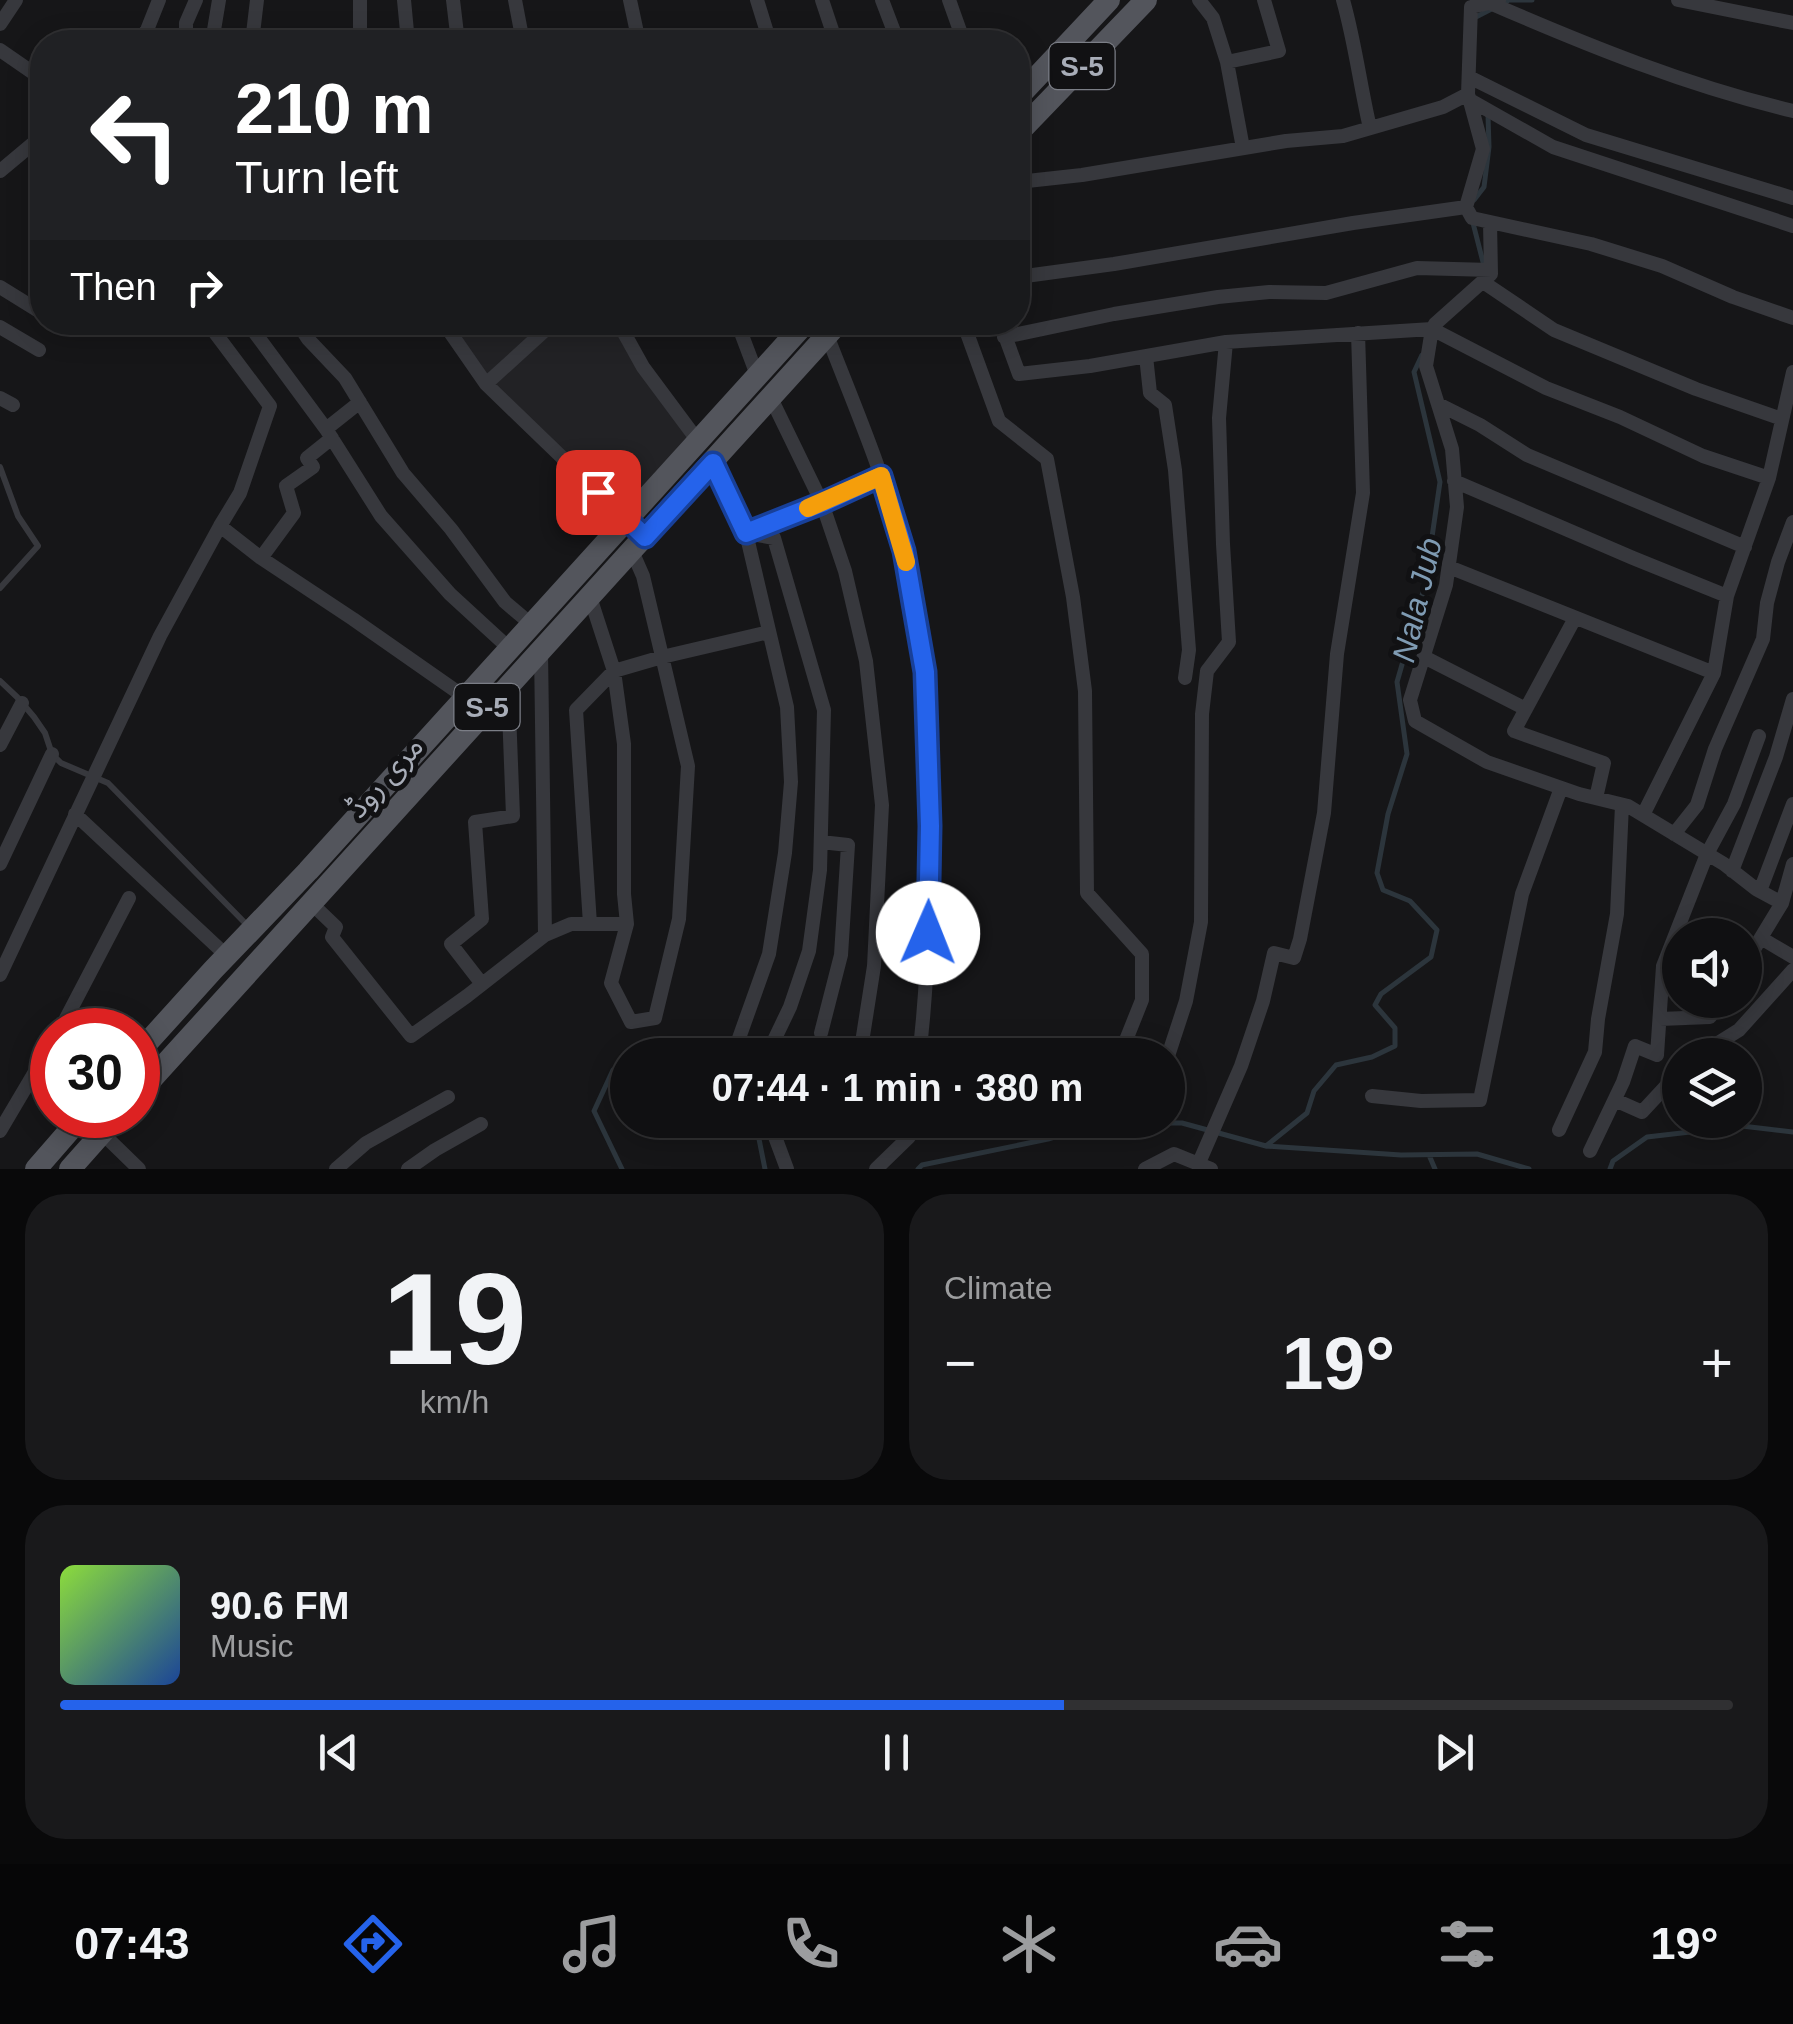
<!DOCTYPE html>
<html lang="en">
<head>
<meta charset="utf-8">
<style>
  body { margin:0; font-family:Helvetica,"Noto Sans Arabic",sans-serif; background:#19191b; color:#f1f3f6; height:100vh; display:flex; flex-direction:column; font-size:38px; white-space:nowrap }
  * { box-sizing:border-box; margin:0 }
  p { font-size:32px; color:#9c9d9f }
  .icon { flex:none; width:55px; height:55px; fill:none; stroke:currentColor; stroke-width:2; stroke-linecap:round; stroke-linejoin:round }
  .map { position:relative; height:1169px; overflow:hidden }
  .side { display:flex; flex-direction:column; gap:25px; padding:25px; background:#09090a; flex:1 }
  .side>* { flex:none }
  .banner { position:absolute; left:30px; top:30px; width:1000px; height:305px; border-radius:40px; box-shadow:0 5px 25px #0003,0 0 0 2px #303032; background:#202124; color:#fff; overflow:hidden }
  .tools { position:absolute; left:1662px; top:918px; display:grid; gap:20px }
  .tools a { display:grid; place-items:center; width:100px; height:100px; border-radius:50%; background:#101012; box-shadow:0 5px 25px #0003,0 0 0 2px #303032; font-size:50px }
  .speed { position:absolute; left:30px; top:1008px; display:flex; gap:20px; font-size:50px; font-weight:700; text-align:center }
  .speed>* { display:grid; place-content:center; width:130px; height:130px; border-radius:50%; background:#101012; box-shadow:0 5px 25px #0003,0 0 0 2px #303032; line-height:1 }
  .speed .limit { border:15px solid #d22; background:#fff; color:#111 }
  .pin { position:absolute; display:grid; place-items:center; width:85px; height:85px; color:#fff; margin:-42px; border-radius:20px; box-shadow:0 5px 15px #0006 }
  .me { position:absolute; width:110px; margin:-55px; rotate:1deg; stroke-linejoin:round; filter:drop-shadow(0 0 8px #0008) }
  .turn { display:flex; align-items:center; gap:35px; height:210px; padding:0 40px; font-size:45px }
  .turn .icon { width:130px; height:130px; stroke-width:2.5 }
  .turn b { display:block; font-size:70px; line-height:85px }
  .then { display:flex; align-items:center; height:95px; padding:0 40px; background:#0003; gap:20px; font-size:38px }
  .big { font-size:75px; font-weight:700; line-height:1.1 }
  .side .card { flex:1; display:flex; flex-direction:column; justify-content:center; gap:15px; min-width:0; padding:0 35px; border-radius:40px; background:#19191b }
  .side .dial { align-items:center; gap:0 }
  .dial b { font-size:130px; line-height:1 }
  .song { display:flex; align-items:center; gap:30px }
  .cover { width:120px; height:120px; border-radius:15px; background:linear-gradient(135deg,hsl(90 70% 55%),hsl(220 70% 35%)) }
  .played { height:10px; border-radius:5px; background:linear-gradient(90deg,#2563eb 60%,#303032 60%) }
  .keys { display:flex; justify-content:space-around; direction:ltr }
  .heat { display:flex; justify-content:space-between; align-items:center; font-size:55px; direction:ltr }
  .side .tiles { flex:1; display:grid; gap:25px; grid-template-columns:1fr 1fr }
  .card:last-child { grid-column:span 2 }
  .trip { position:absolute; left:610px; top:1038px; width:575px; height:100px; border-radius:50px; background:#101012; box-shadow:0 5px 25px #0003,0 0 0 2px #303032; font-weight:700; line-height:100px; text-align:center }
  .menu { display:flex; height:160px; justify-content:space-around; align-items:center; background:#060607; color:#9c9d9f }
  .menu .icon { width:70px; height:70px }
  .menu .selected { color:#2563eb }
  .menu b { font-size:45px; color:#f1f3f6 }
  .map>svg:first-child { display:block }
  .built { fill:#222225 }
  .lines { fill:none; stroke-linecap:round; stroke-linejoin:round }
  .stream { stroke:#2c353c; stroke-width:5 }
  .lane { stroke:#37383d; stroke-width:6 }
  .street { stroke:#37383d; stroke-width:14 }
  .primary { stroke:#53555c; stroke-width:22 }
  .route-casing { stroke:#184099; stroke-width:25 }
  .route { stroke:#2563eb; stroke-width:18 }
  .slow { stroke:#f59e0b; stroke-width:18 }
  .labels { text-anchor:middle; stroke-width:10; stroke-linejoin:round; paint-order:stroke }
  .shield { fill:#111113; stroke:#7b7e86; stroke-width:2.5 }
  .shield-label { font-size:28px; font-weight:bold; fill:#a8adb8 }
  .street-label { font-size:30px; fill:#a8adb8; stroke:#111113 }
  .water-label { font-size:32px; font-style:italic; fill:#7f9bb3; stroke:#111113 }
</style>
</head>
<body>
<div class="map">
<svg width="1793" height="1169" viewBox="0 0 1793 1169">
  <rect width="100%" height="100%" fill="#161618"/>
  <path class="built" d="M451,323H622L695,442L621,510L482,378Z"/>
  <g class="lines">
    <path class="stream" d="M1474,18L1509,0H1532
      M1474,200L1484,187L1489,147L1488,115
      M1473,223L1484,266
      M753,1120L756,1124L765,1169
      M1266,1146L1307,1113L1314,1091L1336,1065L1372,1057L1395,1046V1028L1375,1005L1381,994L1431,957L1437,930L1410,901L1383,890L1377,873L1388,814L1407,754L1397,682L1425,585L1440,482L1414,372L1422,355
      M1429,1155L1435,1169
      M622,1169L594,1111L613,1070L628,1074
      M918,1169L922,1165L1048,1139L1100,1123H1182L1266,1146L1401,1155L1477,1154L1529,1169
      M1610,1169L1613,1161L1647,1137L1742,1126L1793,1132"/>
    <path class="lane" d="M0,467L18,516L38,546L0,588
      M0,681L17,697L34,717L45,733L52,754L61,763L108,783L247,925"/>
    <path class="street" d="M404,0L408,42
      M453,0L458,42
      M515,0L523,42
      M630,0L639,42
      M757,0L770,42
      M822,0L836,42
      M882,0L898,42
      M949,0L964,42
      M1199,0L1213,18L1227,62
      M1343,0C1355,42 1360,85 1370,128
      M1678,0L1793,23
      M1490,3C1589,46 1688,86 1793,111
      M0,24L16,0
      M138,42L147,30L159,0
      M186,42V23L196,0
      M212,42L219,0
      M252,42L257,0
      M360,42V0
      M0,50L42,79
      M1469,77L1586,135L1793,198
      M1470,100L1553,147L1793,226
      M1243,148L1227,62L1279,51L1264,0
      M0,171L42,136
      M1018,182L1082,175L1286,141L1343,136L1443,107L1468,94
      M1466,207L1483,149L1468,94L1471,7L1499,1
      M1490,222L1491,274L1435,324L1432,329L1426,366L1452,449L1457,507L1446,585L1410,700L1415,721L1487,762L1579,794L1628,806L1724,864L1756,889L1782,903
      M1018,277L1114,264L1353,223L1466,207L1472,218L1591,244L1662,266L1733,297L1793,318
      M1483,282L1554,330L1696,389L1782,419
      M0,287L42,313
      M207,322L270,406L240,493L220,526L261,558
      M247,322L326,429
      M297,322L308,339L345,378L403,473L451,529L505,602L531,624
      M443,322L486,384L630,523
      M618,322L643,367L698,441
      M737,322L757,375
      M963,322L999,421L1047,459L1073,597L1085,691L1087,893L1142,954V1000L1120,1055
      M1000,322L1019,374L1090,366L1226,342L1432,329L1546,388L1620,417L1703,456L1769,478
      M0,327L39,350
      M827,335C854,405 885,476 903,549C930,655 931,765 929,873C928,934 927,994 919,1055
      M1004,337L1114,314L1218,297L1269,292L1326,293L1417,268L1491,270
      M1146,356L1150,393L1165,405L1175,470L1189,650L1185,678
      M486,384L554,322
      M770,396L822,503L845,571L866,661L882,805L874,966L860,1055
      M0,398L13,405
      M360,402L326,429L381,516L450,594L510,649
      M1438,404L1480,425L1527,455L1745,547
      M332,438L307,458L313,467L286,486L294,513L261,558L353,619L466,698
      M713,463L746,533L774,538L824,710L820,870L809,951L790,1007L767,1055
      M1454,481L1633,558L1727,596
      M1449,567L1714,673
      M590,597L614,671L576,710L590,924
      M1575,618L1514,731L1604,763L1596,798
      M541,651L545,935
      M1424,657L1526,709
      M0,745L22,703
      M75,814L227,956
      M1643,815L1714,673L1727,596L1769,478L1793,372
      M1674,834L1697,805L1715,749L1763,639L1767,603L1778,562L1793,522
      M821,842L848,845L841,955L821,1033
      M0,864L52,754
      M1732,871L1776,757L1793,699
      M1760,891L1793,804
      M312,904L336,927L332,937L411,1036L467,996L545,935L571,924H627L611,983L631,1022L655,1018L679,919L688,766L643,576L632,551
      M627,924L624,894V744L614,671L662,657L769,632
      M1761,938L1793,957
      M1745,964L1782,903L1793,864
      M0,975L160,636L220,526
      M482,984L451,944L482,919L475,822L513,816L508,685
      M1660,1019L1710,1017L1721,1000
      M60,1030L129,898
      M733,1055L769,954L785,853L791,782L787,707L746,533L822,503L881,476
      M1699,1055L1739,1030L1793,970
      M1168,1056L1186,1001L1201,922L1202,714L1207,671L1229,642L1223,544L1219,418L1226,342
      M1372,1096L1421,1101L1480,1100L1522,894L1561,788
      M1615,1100L1642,1112L1680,1071
      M1559,1130L1595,1052L1598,1019L1617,914L1622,805
      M0,1131L52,1043
      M102,1133L139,1169
      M1590,1151L1623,1082L1635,1046L1657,1055L1663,966L1707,854L1734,804L1759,736
      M1198,1165L1241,1066L1263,1001L1274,953L1294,958L1300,939L1324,813L1337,654L1363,493L1358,333
      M336,1169L366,1143L448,1097
      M408,1169L435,1150L481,1124
      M787,1169L774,1134L794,1120
      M876,1169L909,1137L911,1120
      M1145,1169L1174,1154L1211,1169"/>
    <path class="primary" d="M1018,97L1109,0
      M1018,133L1146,0
      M138,1053L213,970L308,871L806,322
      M138,1094L839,322
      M36,1169L83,1115
      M70,1169L118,1115"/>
  </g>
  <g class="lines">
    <g class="route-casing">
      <path id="route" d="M598,492L645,537L713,463L746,533L822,503L881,476L904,551L925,672L930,826L928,933"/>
    </g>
    <use href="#route" class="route"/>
    <path class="slow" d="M808,508L881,476L906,562"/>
  </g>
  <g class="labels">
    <g class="shield">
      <rect x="1049.5" y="43" width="65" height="46" rx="8"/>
      <rect x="454.5" y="684" width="65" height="46" rx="8"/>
    </g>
    <g class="shield-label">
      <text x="1082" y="76">S-5</text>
      <text x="487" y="717">S-5</text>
    </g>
    <g class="street-label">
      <text transform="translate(385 777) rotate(-48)" y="10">مری روڈ</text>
    </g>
    <g class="water-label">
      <text transform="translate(1417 600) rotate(-77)" y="11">Nala Jub</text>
    </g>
  </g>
</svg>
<div class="tools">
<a><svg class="icon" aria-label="sound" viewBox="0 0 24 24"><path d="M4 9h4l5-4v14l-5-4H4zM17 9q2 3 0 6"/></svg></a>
<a><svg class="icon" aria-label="layers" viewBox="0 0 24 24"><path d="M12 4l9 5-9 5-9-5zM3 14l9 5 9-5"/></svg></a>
</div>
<div class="speed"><div class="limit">30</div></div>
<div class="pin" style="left:598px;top:492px;background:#d93025"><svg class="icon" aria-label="arrive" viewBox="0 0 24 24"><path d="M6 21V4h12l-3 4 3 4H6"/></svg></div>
<svg class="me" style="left:928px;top:933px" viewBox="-20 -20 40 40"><circle r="19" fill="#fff"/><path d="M0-13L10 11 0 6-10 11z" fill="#2563eb"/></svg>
<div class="trip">07:44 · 1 min · 380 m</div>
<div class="banner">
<div class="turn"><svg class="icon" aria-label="left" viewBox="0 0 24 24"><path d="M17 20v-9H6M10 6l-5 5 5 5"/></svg><div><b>210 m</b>Turn left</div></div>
<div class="then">Then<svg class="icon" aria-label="right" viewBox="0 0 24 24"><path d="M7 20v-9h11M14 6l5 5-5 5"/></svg></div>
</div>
</div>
<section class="side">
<div class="tiles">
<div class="card dial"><b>19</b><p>km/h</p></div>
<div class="card"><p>Climate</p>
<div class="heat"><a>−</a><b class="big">19°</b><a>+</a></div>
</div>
<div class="card">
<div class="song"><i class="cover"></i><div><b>90.6 FM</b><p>Music</p></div></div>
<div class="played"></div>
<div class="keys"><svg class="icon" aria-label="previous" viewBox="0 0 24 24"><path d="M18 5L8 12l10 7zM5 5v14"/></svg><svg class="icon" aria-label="pause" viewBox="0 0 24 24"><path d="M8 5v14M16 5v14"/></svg><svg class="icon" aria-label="next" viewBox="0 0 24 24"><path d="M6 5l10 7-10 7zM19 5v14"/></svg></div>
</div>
</div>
</section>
<nav class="menu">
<b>07:43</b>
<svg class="icon selected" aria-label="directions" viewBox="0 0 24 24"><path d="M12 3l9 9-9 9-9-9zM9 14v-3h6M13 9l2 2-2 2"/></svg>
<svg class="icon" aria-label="music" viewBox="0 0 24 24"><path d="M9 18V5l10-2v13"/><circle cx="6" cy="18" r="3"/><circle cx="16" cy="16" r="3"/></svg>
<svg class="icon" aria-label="phone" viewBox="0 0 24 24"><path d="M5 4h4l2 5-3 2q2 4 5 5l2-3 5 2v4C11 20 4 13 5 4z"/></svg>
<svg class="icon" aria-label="climate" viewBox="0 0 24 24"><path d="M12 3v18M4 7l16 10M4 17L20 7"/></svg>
<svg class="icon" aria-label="car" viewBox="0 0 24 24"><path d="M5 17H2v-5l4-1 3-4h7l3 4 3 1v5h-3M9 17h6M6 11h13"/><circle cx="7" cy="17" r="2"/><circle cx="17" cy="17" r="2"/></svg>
<svg class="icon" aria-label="filters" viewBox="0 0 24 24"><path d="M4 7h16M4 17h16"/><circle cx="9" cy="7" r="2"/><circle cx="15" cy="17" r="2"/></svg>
<b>19°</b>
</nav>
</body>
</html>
